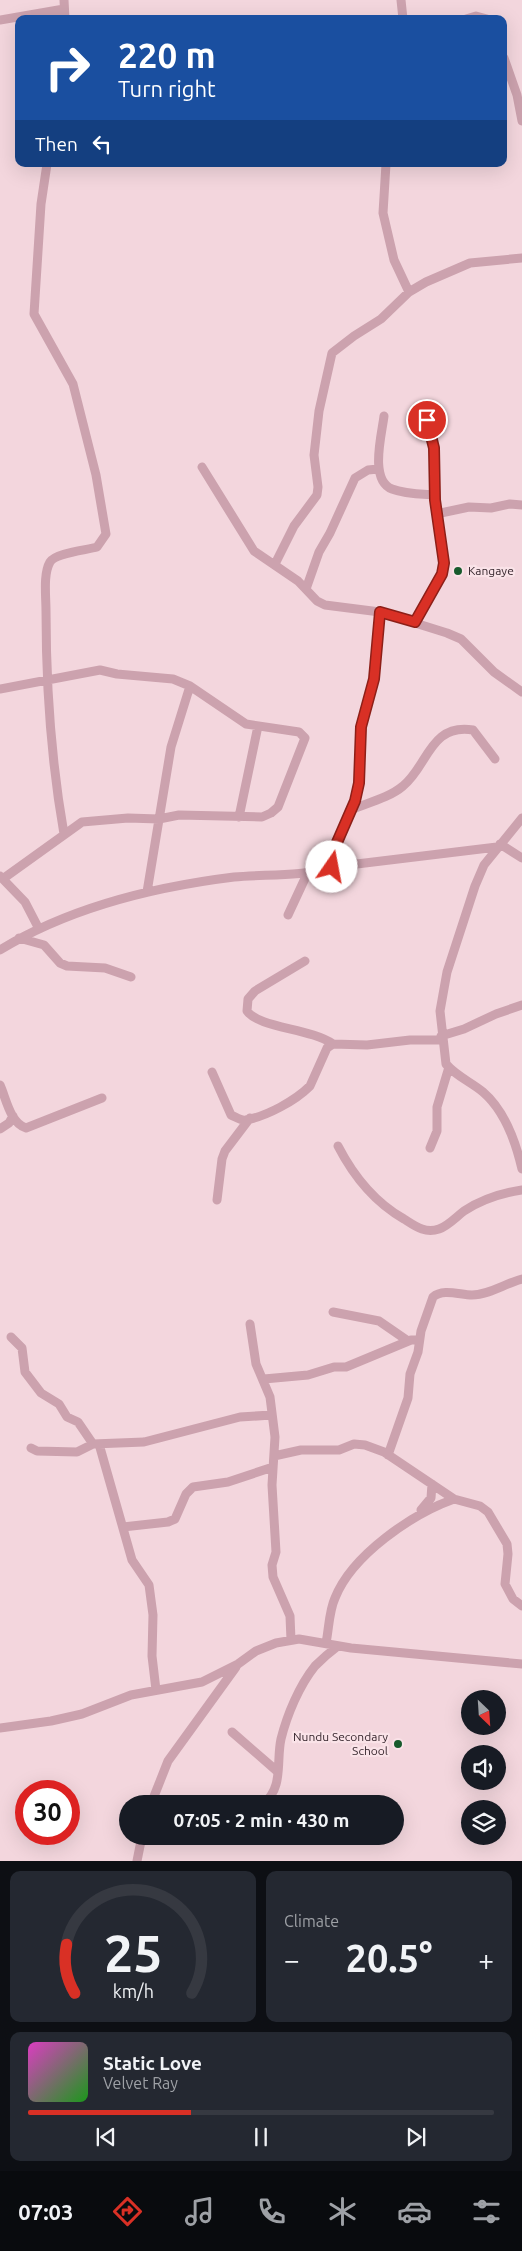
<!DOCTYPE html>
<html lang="en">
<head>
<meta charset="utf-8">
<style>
  body { margin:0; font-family:Ubuntu,sans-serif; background:#242831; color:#f1f3f6; height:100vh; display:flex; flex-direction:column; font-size:19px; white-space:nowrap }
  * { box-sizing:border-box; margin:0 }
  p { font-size:16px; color:#9ea1a6 }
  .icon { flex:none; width:28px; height:28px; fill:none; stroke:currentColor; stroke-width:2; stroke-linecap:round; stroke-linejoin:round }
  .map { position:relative; height:1861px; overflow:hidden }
  .details { display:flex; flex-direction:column; gap:10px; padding:10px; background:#0d0f14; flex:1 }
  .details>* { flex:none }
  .guide { position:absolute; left:15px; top:15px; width:492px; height:152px; border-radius:10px; box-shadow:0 5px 20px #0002; background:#1a4fa0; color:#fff; overflow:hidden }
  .needle { width:32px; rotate:155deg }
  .fabs { position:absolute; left:461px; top:1690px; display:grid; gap:10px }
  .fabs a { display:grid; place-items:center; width:45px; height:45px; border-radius:50%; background:#171b24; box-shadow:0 5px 20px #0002; font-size:25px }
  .speed { position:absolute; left:15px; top:1780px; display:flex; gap:10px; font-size:25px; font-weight:700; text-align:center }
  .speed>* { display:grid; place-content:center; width:65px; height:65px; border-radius:50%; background:#171b24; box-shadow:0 5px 20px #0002; line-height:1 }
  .speed .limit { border:8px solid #d22; background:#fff; color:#111 }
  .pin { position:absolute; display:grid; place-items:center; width:42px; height:42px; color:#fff; margin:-21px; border:2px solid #fff; border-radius:50%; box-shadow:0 1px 5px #0007 }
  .me { position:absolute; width:55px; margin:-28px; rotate:12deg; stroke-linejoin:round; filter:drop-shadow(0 0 4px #0008) }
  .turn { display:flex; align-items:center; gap:18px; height:105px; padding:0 20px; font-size:22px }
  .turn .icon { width:65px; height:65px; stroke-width:2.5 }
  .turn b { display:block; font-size:35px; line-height:42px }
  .then { display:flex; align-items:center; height:48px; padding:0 20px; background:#0003; gap:10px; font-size:19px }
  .big { font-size:38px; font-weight:700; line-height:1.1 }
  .details .widget { flex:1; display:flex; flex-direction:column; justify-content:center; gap:8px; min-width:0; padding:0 18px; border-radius:10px; background:#242831 }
  .details .dial { align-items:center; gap:0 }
  .dial svg { height:130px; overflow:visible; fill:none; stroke:#363941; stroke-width:7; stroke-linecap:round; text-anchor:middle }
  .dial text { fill:#f1f3f6; stroke:none }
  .song { display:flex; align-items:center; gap:15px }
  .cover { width:60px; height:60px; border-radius:8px; background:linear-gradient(135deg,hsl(310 70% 55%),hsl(120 70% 35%)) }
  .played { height:5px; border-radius:2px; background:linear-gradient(90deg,#d93025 35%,#363941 35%) }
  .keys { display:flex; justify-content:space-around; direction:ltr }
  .heat { display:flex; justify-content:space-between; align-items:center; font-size:28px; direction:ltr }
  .details .tiles { flex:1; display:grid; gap:10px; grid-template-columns:1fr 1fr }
  .widget:last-child { grid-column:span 2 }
  .trip { position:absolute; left:119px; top:1795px; width:285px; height:50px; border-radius:25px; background:#171b24; box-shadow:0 5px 20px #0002; font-weight:700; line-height:50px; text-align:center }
  .tab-bar { display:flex; height:80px; justify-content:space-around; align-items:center; background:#090b0e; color:#9ea1a6 }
  .tab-bar .icon { width:35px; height:35px }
  .tab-bar .current { color:#d93025 }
  .tab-bar b { font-size:22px; color:#f1f3f6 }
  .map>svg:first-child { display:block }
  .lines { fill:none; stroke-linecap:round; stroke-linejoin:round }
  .minor { stroke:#cca2ae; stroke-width:9 }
  .route-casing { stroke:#8d1f18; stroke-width:12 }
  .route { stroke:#d93025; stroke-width:9 }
  .poi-dot { fill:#175a2c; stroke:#fae3e8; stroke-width:2 }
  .labels { text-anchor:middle; stroke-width:4.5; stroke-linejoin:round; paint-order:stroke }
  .poi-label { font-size:12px; fill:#35252c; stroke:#fae3e8; text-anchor:start }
</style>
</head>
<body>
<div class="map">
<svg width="522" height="1861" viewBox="0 0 522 1861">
  <rect width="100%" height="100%" fill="#f3d6dd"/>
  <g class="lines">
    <path class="minor" d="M64,0L65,19
      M401,0L403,19
      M466,19L476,16L487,19
      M0,20L64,9
      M504,58L517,95L522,121
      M47,164L41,204L34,314L73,384L96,475L106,534L97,547C87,550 55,553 50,562C43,574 46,596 46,611C46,686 51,760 64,834
      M386,164L383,213L394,260L409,292
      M384,416C382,434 369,480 392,489C405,494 421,494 435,495
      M202,467L254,551L298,581L317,601L325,605L380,612L447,633L461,639L494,672L522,692
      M436,514L469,507L491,508L510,504L522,505
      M275,564L294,526L317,495L318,487L314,455L319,411L332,353L354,336L381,319L409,292L426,282L470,263L522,258
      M306,589L319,552L330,533L355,478L368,470L378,469
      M415,622L442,574L444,563L435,500L434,448L430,424L422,417
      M0,689L100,670L117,674L173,679L190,686L246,724L299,732L305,738L278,807L271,813L262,817L179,815L159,819L128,818L82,822L4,878
      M350,810C367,803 389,798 403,786C428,766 430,723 473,730L495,759
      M239,817L258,726
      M522,818L484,865L475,886L447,972L440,1011L446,1064C456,1076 471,1082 483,1092C504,1110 516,1143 522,1169
      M500,844L522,858
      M332,867L335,847L355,801L359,783L361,727L374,679L380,612
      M0,876L25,902L39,929
      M147,892L171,747L190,686
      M288,915L308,872
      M19,938L44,945L60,963L67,966L105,968L131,977
      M0,950C70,907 153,887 234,877C266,874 301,877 332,867L497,847
      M305,961L255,991L248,999L247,1011C259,1028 310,1028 333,1044
      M441,1036L464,1029L496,1014L522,1005
      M212,1072L231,1115C236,1117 241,1121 246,1120C267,1116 295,1101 310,1086L327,1048L333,1044L367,1045L410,1040H442
      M0,1085C6,1098 10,1123 26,1128L102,1098
      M0,1129L9,1123L13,1116
      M338,1146C354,1177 374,1202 404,1219C415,1226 425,1234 439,1229C448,1226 456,1217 464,1211C481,1200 502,1193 522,1190
      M430,1148L437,1131V1107L449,1067
      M217,1200L222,1159L225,1151L250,1118
      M333,1312L379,1321L408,1341
      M250,1324L256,1364L270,1397L275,1437L272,1485L276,1552L272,1565L273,1577L290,1616L291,1640
      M11,1337L22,1348L25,1372L41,1393L59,1404L67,1417L78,1422L93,1444
      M264,1379L308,1375L334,1367H346L411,1340H419
      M99,1444L132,1560L149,1585L153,1615L152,1656L156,1690
      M31,1448L37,1451L77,1452L93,1444L144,1442L240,1417L272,1415
      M388,1455L408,1398L410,1374L418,1352L421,1331L433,1297C443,1288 460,1295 472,1295C489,1295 506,1283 522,1279
      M274,1456L301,1450H339L354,1444L365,1445L384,1452L454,1499L480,1506L488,1512L507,1544L508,1554L505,1584L513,1599L522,1606
      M421,1510L431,1498L432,1484
      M123,1527L168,1522L175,1519L186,1494L193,1487L228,1482L273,1467
      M326,1643C329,1628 329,1611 335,1598C352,1555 412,1514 454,1499
      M0,1728L51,1721L82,1714L131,1695L202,1682L238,1664L256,1651L276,1643L299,1639L351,1648L522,1664
      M232,1732L278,1772
      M151,1804L168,1761L236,1667
      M263,1804C284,1788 276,1761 281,1739C287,1715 299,1686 315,1666C322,1659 330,1652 338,1646
      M137,1861L142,1836"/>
  </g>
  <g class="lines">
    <g class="route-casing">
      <path id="route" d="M332,867L335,847L355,801L359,783L361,727L374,679L380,612L415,622L442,574L444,563L435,500L434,448L427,420"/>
    </g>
    <use href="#route" class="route"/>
  </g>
  <g class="poi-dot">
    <circle cx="458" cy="571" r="5"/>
    <circle cx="398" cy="1744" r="5"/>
  </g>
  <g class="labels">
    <g class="poi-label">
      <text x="468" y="575">Kangaye</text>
      <text x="388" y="1741" text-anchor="end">Nundu Secondary<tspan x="388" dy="14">School</tspan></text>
    </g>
  </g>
</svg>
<div class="fabs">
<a><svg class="needle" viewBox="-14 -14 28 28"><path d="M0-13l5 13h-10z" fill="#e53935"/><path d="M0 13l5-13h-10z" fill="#9ea1a6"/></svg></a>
<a><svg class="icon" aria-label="sound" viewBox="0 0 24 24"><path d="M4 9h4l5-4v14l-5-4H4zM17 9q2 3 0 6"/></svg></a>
<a><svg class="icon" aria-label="layers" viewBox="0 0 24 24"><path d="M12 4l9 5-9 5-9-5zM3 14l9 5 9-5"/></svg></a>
</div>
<div class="speed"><div class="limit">30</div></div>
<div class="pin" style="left:427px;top:420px;background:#d93025"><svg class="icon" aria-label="arrive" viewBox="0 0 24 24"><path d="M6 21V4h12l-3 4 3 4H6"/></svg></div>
<svg class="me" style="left:332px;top:867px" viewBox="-20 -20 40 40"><circle r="19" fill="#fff"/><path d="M0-13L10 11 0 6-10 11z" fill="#d93025"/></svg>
<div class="trip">07:05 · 2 min · 430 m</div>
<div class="guide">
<div class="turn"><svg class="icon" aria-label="right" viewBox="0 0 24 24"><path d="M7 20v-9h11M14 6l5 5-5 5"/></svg><div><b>220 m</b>Turn right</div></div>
<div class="then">Then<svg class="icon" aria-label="left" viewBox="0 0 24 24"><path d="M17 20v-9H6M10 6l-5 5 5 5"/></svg></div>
</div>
</div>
<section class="details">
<div class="tiles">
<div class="widget dial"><svg viewBox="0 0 100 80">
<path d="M14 69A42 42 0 1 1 86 69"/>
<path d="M14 69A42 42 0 0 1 9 39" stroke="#d93025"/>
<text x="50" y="56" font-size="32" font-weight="700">25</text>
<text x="50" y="72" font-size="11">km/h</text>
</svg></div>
<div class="widget"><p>Climate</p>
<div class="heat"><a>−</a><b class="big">20.5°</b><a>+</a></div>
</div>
<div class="widget">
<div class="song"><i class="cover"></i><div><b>Static Love</b><p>Velvet Ray</p></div></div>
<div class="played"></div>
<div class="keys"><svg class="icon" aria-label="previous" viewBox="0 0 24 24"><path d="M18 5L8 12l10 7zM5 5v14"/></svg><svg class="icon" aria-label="pause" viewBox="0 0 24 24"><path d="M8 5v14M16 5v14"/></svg><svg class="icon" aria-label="next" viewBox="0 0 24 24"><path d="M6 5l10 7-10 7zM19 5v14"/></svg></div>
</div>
</div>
</section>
<nav class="tab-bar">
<b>07:03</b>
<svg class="icon current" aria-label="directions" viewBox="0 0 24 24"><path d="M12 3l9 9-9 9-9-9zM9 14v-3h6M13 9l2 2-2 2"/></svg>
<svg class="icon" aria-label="music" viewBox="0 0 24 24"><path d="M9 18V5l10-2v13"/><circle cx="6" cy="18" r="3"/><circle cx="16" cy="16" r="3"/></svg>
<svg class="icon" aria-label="phone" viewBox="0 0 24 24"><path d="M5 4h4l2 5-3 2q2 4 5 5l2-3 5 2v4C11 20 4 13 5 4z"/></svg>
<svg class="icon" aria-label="climate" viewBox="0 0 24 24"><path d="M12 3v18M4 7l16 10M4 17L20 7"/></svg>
<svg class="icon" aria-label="car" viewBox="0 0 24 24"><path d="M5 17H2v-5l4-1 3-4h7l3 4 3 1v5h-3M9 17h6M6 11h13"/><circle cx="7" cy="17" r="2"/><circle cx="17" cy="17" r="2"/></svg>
<svg class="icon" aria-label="filters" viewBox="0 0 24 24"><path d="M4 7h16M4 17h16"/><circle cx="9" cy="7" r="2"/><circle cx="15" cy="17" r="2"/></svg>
</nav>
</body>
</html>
